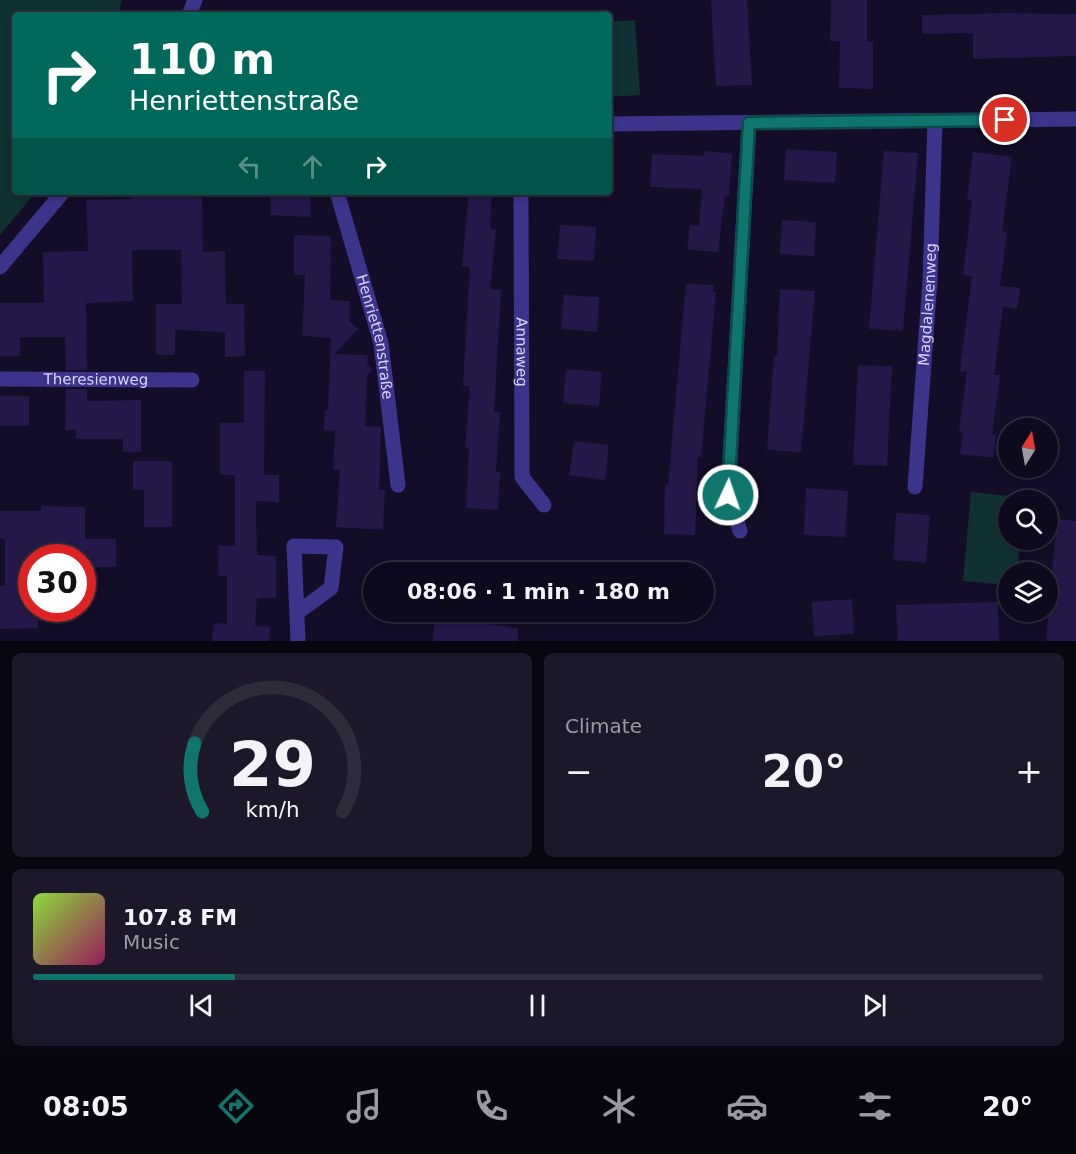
<!DOCTYPE html>
<html lang="en">
<head>
<meta charset="utf-8">
<style>
  body { margin:0; font-family:"DejaVu Sans",sans-serif; background:#1c182a; color:#f1f3f6; height:100vh; display:flex; flex-direction:column; font-size:22px; white-space:nowrap }
  * { box-sizing:border-box; margin:0 }
  p { font-size:20px; color:#9b9aa4 }
  .icon { flex:none; width:33px; height:33px; fill:none; stroke:currentColor; stroke-width:2; stroke-linecap:round; stroke-linejoin:round }
  .map { position:relative; height:641px; overflow:hidden }
  .drawer { display:flex; flex-direction:column; gap:12px; padding:12px; background:#080610; flex:1 }
  .drawer>* { flex:none }
  .guide { position:absolute; left:12px; top:12px; width:600px; height:183px; border-radius:6px; box-shadow:0 3px 9px #0003,0 0 0 2px #2e2b3b; background:#00695c; color:#fff; overflow:hidden }
  .needle { width:39px; rotate:11deg }
  .controls { position:absolute; left:998px; top:418px; display:grid; gap:12px }
  .controls a { display:grid; place-items:center; width:60px; height:60px; border-radius:50%; background:#0e0a1d; box-shadow:0 3px 9px #0003,0 0 0 2px #2e2b3b; font-size:30px }
  .speed { position:absolute; left:18px; top:544px; display:flex; gap:12px; font-size:30px; font-weight:700; text-align:center }
  .speed>* { display:grid; place-content:center; width:78px; height:78px; border-radius:50%; background:#0e0a1d; box-shadow:0 3px 9px #0003,0 0 0 2px #2e2b3b; line-height:1 }
  .speed .limit { border:9px solid #d22; background:#fff; color:#111 }
  .pin { position:absolute; display:grid; place-items:center; width:51px; height:51px; color:#fff; margin:-26px; border:3px solid #fff; border-radius:50%; box-shadow:0 2px 6px #0007 }
  .me { position:absolute; width:66px; margin:-33px; rotate:3deg; stroke-linejoin:round; filter:drop-shadow(0 0 4px #0008) }
  .turn { display:flex; align-items:center; gap:21px; height:126px; padding:0 18px; font-size:27px }
  .turn .icon { width:78px; height:78px; stroke-width:2.5 }
  .turn b { display:block; font-size:42px; line-height:51px }
  .lanes { display:flex; align-items:center; height:57px; padding:0 18px; background:#0003; justify-content:center; gap:30px; direction:ltr }
  .lanes .off { opacity:.35 }
  .big { font-size:45px; font-weight:700; line-height:1.1 }
  .drawer .card { flex:1; display:flex; flex-direction:column; justify-content:center; gap:9px; min-width:0; padding:0 21px; border-radius:9px; background:#1c182a }
  .drawer .dial { align-items:center; gap:0 }
  .dial svg { height:156px; overflow:visible; fill:none; stroke:#2e2b3b; stroke-width:7; stroke-linecap:round; text-anchor:middle }
  .dial text { fill:#f1f3f6; stroke:none }
  .song { display:flex; align-items:center; gap:18px }
  .cover { width:72px; height:72px; border-radius:9px; background:linear-gradient(135deg,hsl(90 70% 55%),hsl(330 70% 35%)) }
  .played { height:6px; border-radius:3px; background:linear-gradient(90deg,#0f766e 20%,#2e2b3b 20%) }
  .keys { display:flex; justify-content:space-around; direction:ltr }
  .heat { display:flex; justify-content:space-between; align-items:center; font-size:33px; direction:ltr }
  .drawer .tiles { flex:1; display:grid; gap:12px; grid-template-columns:1fr 1fr }
  .card:last-child { grid-column:span 2 }
  .trip { position:absolute; left:363px; top:562px; width:351px; height:60px; border-radius:30px; background:#0e0a1d; box-shadow:0 3px 9px #0003,0 0 0 2px #2e2b3b; font-weight:700; line-height:60px; text-align:center }
  .dock { display:flex; height:96px; justify-content:space-around; align-items:center; background:#06040c; color:#9b9aa4 }
  .dock .icon { width:42px; height:42px }
  .dock .current { color:#0f766e }
  .dock b { font-size:27px; color:#f1f3f6 }
  .map>svg:first-child { display:block }
  .green { fill:#103131 }
  .building { fill:#241849 }
  .lines { fill:none; stroke-linecap:round; stroke-linejoin:round }
  .street { stroke:#3c348a; stroke-width:15 }
  .route-casing { stroke:#0a4d48; stroke-width:15 }
  .route { stroke:#0f766e; stroke-width:10 }
  .labels { text-anchor:middle; stroke-width:6; stroke-linejoin:round; paint-order:stroke }
  .street-label { font-size:15px; fill:#dad3ff; stroke:#130d27 }
</style>
</head>
<body>
<div class="map">
<svg width="1076" height="641" viewBox="0 0 1076 641">
  <rect width="100%" height="100%" fill="#130d27"/>
  <path class="green" d="M0,0H122L118,15H15V192H36L0,235Z
    M635,20L640,95L609,97V22Z
    M971,492L1009,496L1004,541L1020,543L1017,573H1008V585L963,581Z"/>
  <path class="building" d="M711,0H747L752,85L716,86Z
    M831,0H867V42H873V89L839,88L840,41H830Z
    M1005,13L1076,14V56L973,59V33L922,34V15Z
    M786,149L837,152L835,183L784,180Z
    M705,151L732,154L729,196H725L718,252L687,250L690,225L699,226L702,189L650,187L652,154L704,156Z
    M884,151L918,153L903,331L869,329Z
    M973,152L1012,157L1002,231L1007,232L1000,286L1020,288L1017,309L1003,307L994,375H1000L992,435H996L993,458L960,454L963,432L959,431L967,372L960,371L972,276L963,275L972,201L967,200Z
    M131,192H195V198H202L203,252L225,251L226,304H244L245,356L225,357V332L175,330V355H156V304H182L181,250H132L133,301L86,303L87,370H66L65,337H20V356H0V303H44L43,252L88,251L86,200L131,199Z
    M271,192H311L310,217L270,215Z
    M469,192H492L490,229L496,230L490,289L501,290L494,412H500L496,472H500L498,510L466,508L469,448H465L470,386H463L470,267L462,266Z
    M782,220L816,222L814,256L780,254Z
    M560,225L596,227L594,261L557,259Z
    M294,235L331,236L330,300L350,301L349,321L358,329L334,354L368,355L367,364L373,370L367,376L365,426L381,427L379,490H385L383,530L336,527L340,470H333L335,431L324,430L325,409L328,410L331,338L302,336L305,275H294Z
    M686,284L714,285L713,292H716L701,457H698L695,535L664,534L665,485H668Z
    M780,289L815,291L801,452L767,450L774,356H777Z
    M564,295L599,297L597,332L561,329Z
    M858,365L892,366L887,466L853,465Z
    M566,369L602,372L599,406L563,403Z
    M244,371H265L264,475H279V502L256,501L257,555L276,556V598H257L255,626L270,627L269,641H212L214,623L227,624V576H218L219,546H235V475H220V423H244Z
    M66,389H87V401L141,400V452H123V439H76V430H65Z
    M0,396H29V426H0Z
    M574,441L609,445L605,480L569,475Z
    M133,461H172V527H144V490H133Z
    M806,488L848,491L845,537L804,535Z
    M41,506L85,507V539H116V567H82V558H32V609H38V628L0,629V586H5V539H0V511H41Z
    M896,513L930,515L926,563L893,560Z
    M1057,519L1076,521V641H1046Z
    M852,599L854,634L814,636L812,602Z
    M998,602L999,641H898L896,605Z
    M435,617L518,628V641H433Z"/>
  <g class="lines">
    <g class="street">
      <path d="M189,15L195,0"/>
      <path d="M609,124L1076,119"/>
      <path id="s1" d="M337,192L381,343L398,485"/>
      <path id="s2" d="M521,192L522,477L544,505"/>
      <path d="M0,267L63,192"/>
      <path id="s3" d="M0,379L192,380"/>
      <path id="s4" d="M915,487L930,280L935,121"/>
      <path d="M740,531L728,495L749,123"/>
      <path d="M297,613L331,588L336,547L294,546L298,641"/>
    </g>
  </g>
  <g class="lines">
    <g class="route-casing">
      <path id="route" d="M728,495L749,123L1005,120"/>
    </g>
    <use href="#route" class="route"/>
  </g>
  <g class="labels">
    <g class="street-label">
      <text dy="5" stroke="none"><textPath href="#s4" startOffset="183">Magdalenenweg</textPath></text>
      <text dy="5" stroke="none"><textPath href="#s1" startOffset="150">Henriettenstraße</textPath></text>
      <text dy="5" stroke="none"><textPath href="#s2" startOffset="160">Annaweg</textPath></text>
      <text dy="5" stroke="none"><textPath href="#s3" startOffset="96">Theresienweg</textPath></text>
    </g>
  </g>
</svg>
<div class="controls">
<a><svg class="needle" viewBox="-14 -14 28 28"><path d="M0-13l5 13h-10z" fill="#e53935"/><path d="M0 13l5-13h-10z" fill="#9b9aa4"/></svg></a>
<a><svg class="icon" aria-label="search" viewBox="0 0 24 24"><circle cx="10" cy="10" r="6"/><path d="M15 15l6 6"/></svg></a>
<a><svg class="icon" aria-label="layers" viewBox="0 0 24 24"><path d="M12 4l9 5-9 5-9-5zM3 14l9 5 9-5"/></svg></a>
</div>
<div class="speed"><div class="limit">30</div></div>
<div class="pin" style="left:1005px;top:120px;background:#d93025"><svg class="icon" aria-label="arrive" viewBox="0 0 24 24"><path d="M6 21V4h12l-3 4 3 4H6"/></svg></div>
<svg class="me" style="left:728px;top:495px" viewBox="-20 -20 40 40"><circle r="17" fill="#0f766e" stroke="#fff" stroke-width="3"/><path d="M0-11L8 9 0 5-8 9z" fill="#fff"/></svg>
<div class="trip">08:06 · 1 min · 180 m</div>
<div class="guide">
<div class="turn"><svg class="icon" aria-label="right" viewBox="0 0 24 24"><path d="M7 20v-9h11M14 6l5 5-5 5"/></svg><div><b>110 m</b>Henriettenstraße</div></div>
<div class="lanes"><svg class="icon off" aria-label="left" viewBox="0 0 24 24"><path d="M17 20v-9H6M10 6l-5 5 5 5"/></svg><svg class="icon off" aria-label="ahead" viewBox="0 0 24 24"><path d="M12 20V5M6 11l6-6 6 6"/></svg><svg class="icon" aria-label="right" viewBox="0 0 24 24"><path d="M7 20v-9h11M14 6l5 5-5 5"/></svg></div>
</div>
</div>
<section class="drawer">
<div class="tiles">
<div class="card dial"><svg viewBox="0 0 100 80">
<path d="M14 69A42 42 0 1 1 86 69"/>
<path d="M14 69A42 42 0 0 1 10 34" stroke="#0f766e"/>
<text x="50" y="56" font-size="32" font-weight="700">29</text>
<text x="50" y="72" font-size="11">km/h</text>
</svg></div>
<div class="card"><p>Climate</p>
<div class="heat"><a>−</a><b class="big">20°</b><a>+</a></div>
</div>
<div class="card">
<div class="song"><i class="cover"></i><div><b>107.8 FM</b><p>Music</p></div></div>
<div class="played"></div>
<div class="keys"><svg class="icon" aria-label="previous" viewBox="0 0 24 24"><path d="M18 5L8 12l10 7zM5 5v14"/></svg><svg class="icon" aria-label="pause" viewBox="0 0 24 24"><path d="M8 5v14M16 5v14"/></svg><svg class="icon" aria-label="next" viewBox="0 0 24 24"><path d="M6 5l10 7-10 7zM19 5v14"/></svg></div>
</div>
</div>
</section>
<nav class="dock">
<b>08:05</b>
<svg class="icon current" aria-label="directions" viewBox="0 0 24 24"><path d="M12 3l9 9-9 9-9-9zM9 14v-3h6M13 9l2 2-2 2"/></svg>
<svg class="icon" aria-label="music" viewBox="0 0 24 24"><path d="M9 18V5l10-2v13"/><circle cx="6" cy="18" r="3"/><circle cx="16" cy="16" r="3"/></svg>
<svg class="icon" aria-label="phone" viewBox="0 0 24 24"><path d="M5 4h4l2 5-3 2q2 4 5 5l2-3 5 2v4C11 20 4 13 5 4z"/></svg>
<svg class="icon" aria-label="climate" viewBox="0 0 24 24"><path d="M12 3v18M4 7l16 10M4 17L20 7"/></svg>
<svg class="icon" aria-label="car" viewBox="0 0 24 24"><path d="M5 17H2v-5l4-1 3-4h7l3 4 3 1v5h-3M9 17h6M6 11h13"/><circle cx="7" cy="17" r="2"/><circle cx="17" cy="17" r="2"/></svg>
<svg class="icon" aria-label="filters" viewBox="0 0 24 24"><path d="M4 7h16M4 17h16"/><circle cx="9" cy="7" r="2"/><circle cx="15" cy="17" r="2"/></svg>
<b>20°</b>
</nav>
</body>
</html>
